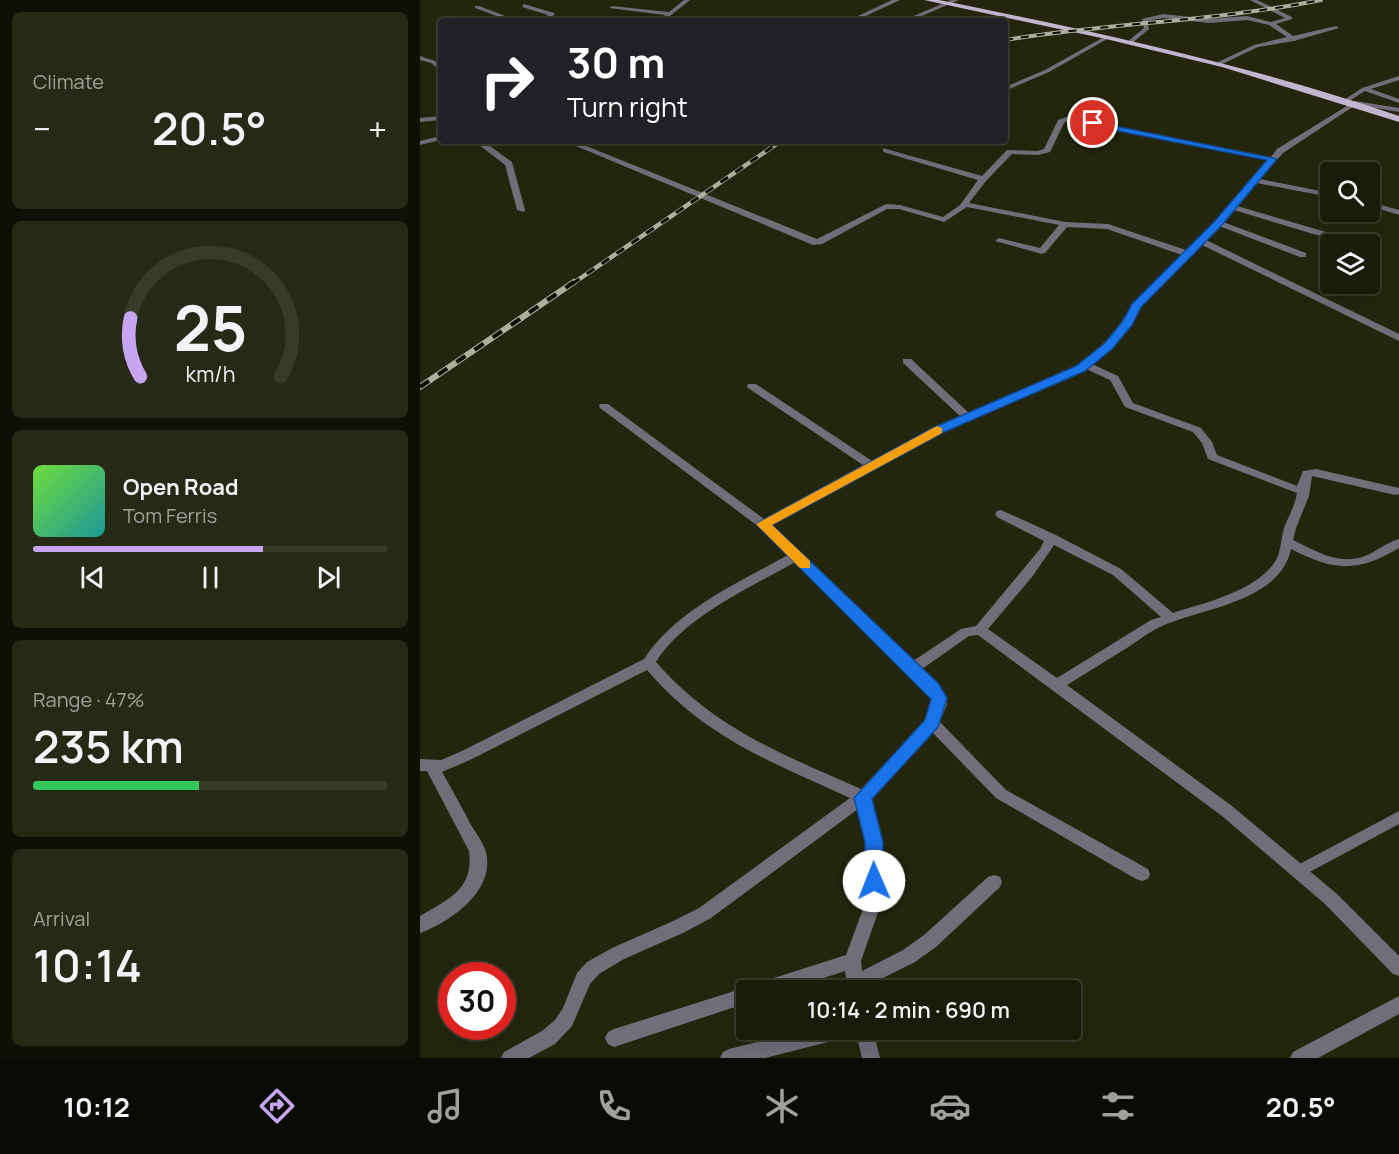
<!DOCTYPE html>
<html lang="en">
<head>
<meta charset="utf-8">
<style>
  body { margin:0; font-family:Manrope,sans-serif; background:#272917; color:#f1f3f6; height:100vh; display:flex; flex-direction:column; font-size:22px; white-space:nowrap }
  * { box-sizing:border-box; margin:0 }
  p { font-size:20px; color:#9fa19c }
  .icon { flex:none; width:33px; height:33px; fill:none; stroke:currentColor; stroke-width:2; stroke-linecap:round; stroke-linejoin:round }
  .map { position:relative; flex:1; overflow:hidden }
  .sheet { display:flex; flex-direction:column; gap:12px; padding:12px; background:#0e0f05; width:420px }
  .sheet>* { flex:none }
  .banner { position:absolute; left:18px; top:18px; width:570px; height:126px; border-radius:6px; box-shadow:0 6px 24px #0002,0 0 0 2px #383a2a; background:#202124; color:#fff; overflow:hidden }
  .buttons { position:absolute; left:900px; top:162px; display:grid; gap:12px }
  .buttons a { display:grid; place-items:center; width:60px; height:60px; border-radius:6px; background:#1a1c09; box-shadow:0 6px 24px #0002,0 0 0 2px #383a2a; font-size:30px }
  .speed { position:absolute; left:18px; top:962px; display:flex; gap:12px; font-size:30px; font-weight:700; text-align:center }
  .speed>* { display:grid; place-content:center; width:78px; height:78px; border-radius:50%; background:#1a1c09; box-shadow:0 6px 24px #0002,0 0 0 2px #383a2a; line-height:1 }
  .speed .limit { border:9px solid #d22; background:#fff; color:#111 }
  .pin { position:absolute; display:grid; place-items:center; width:51px; height:51px; color:#fff; margin:-26px; border:3px solid #fff; border-radius:50%; box-shadow:0 2px 6px #0007 }
  .me { position:absolute; width:66px; margin:-33px; rotate:359deg; stroke-linejoin:round; filter:drop-shadow(0 0 4px #0008) }
  .turn { display:flex; align-items:center; gap:21px; height:126px; padding:0 30px; font-size:27px }
  .turn .icon { width:78px; height:78px; stroke-width:2.5 }
  .turn b { display:block; font-size:42px; line-height:51px }
  .big { font-size:45px; font-weight:600; line-height:1.1 }
  .sheet .card { flex:1; display:flex; flex-direction:column; justify-content:center; gap:9px; min-width:0; padding:0 21px; border-radius:9px; background:#272917 }
  .sheet .dial { align-items:center; gap:0 }
  .dial svg { height:156px; overflow:visible; fill:none; stroke:#383a2a; stroke-width:7; stroke-linecap:round; text-anchor:middle }
  .dial text { fill:#f1f3f6; stroke:none }
  .song { display:flex; align-items:center; gap:18px }
  .cover { width:72px; height:72px; border-radius:9px; background:linear-gradient(135deg,hsl(100 70% 55%),hsl(180 70% 35%)) }
  .played { height:6px; border-radius:3px; background:linear-gradient(90deg,#c6a6f0 65%,#383a2a 65%) }
  .keys { display:flex; justify-content:space-around; direction:ltr }
  .heat { display:flex; justify-content:space-between; align-items:center; font-size:33px; direction:ltr }
  .charge { height:9px; border-radius:4px; background:linear-gradient(90deg,#34c759 47%,#383a2a 0) }
  .trip { position:absolute; left:316px; top:980px; width:345px; height:60px; border-radius:6px; background:#1a1c09; box-shadow:0 6px 24px #0002,0 0 0 2px #383a2a; font-weight:600; line-height:60px; text-align:center }
  .tabs { display:flex; height:96px; justify-content:space-around; align-items:center; background:#0a0b04; color:#9fa19c }
  .tabs .icon { width:42px; height:42px }
  .tabs .active { color:#c6a6f0 }
  .tabs b { font-size:27px; color:#f1f3f6 }
  main { display:flex; flex:1; min-height:0 }
  .map>svg:first-child { display:block }
  .lines { fill:none; stroke-linecap:round; stroke-linejoin:round }
  .service { fill:#716d79; fill-rule:evenodd }
  .minor { fill:#716d79; fill-rule:evenodd }
  .tertiary { fill:#716d79; fill-rule:evenodd }
  .primary { fill:#c1b6d0; fill-rule:evenodd }
  .rail-far2-casing { stroke:#adb09d; stroke-width:4 }
  .rail-far1-casing { stroke:#adb09d; stroke-width:4.5 }
  .rail-casing { stroke:#adb09d; stroke-width:6 }
  .rail-far2 { stroke:#0c0e04; stroke-width:2; stroke-dasharray:8; stroke-linecap:butt }
  .rail-far1 { stroke:#0c0e04; stroke-width:3; stroke-dasharray:9; stroke-linecap:butt }
  .rail { stroke:#0c0e04; stroke-width:4; stroke-dasharray:11; stroke-linecap:butt }
  .route { fill:#1a73e8; stroke:#114b97; stroke-width:1.5 }
  .slow { fill:#f59e0b }
</style>
</head>
<body>
<main>
<section class="sheet">
<div class="card"><p>Climate</p>
<div class="heat"><a>−</a><b class="big">20.5°</b><a>+</a></div>
</div>
<div class="card dial"><svg viewBox="0 0 100 80">
<path d="M14 69A42 42 0 1 1 86 69"/>
<path d="M14 69A42 42 0 0 1 9 39" stroke="#c6a6f0"/>
<text x="50" y="56" font-size="32" font-weight="700">25</text>
<text x="50" y="72" font-size="11">km/h</text>
</svg></div>
<div class="card">
<div class="song"><i class="cover"></i><div><b>Open Road</b><p>Tom Ferris</p></div></div>
<div class="played"></div>
<div class="keys"><svg class="icon" aria-label="previous" viewBox="0 0 24 24"><path d="M18 5L8 12l10 7zM5 5v14"/></svg><svg class="icon" aria-label="pause" viewBox="0 0 24 24"><path d="M8 5v14M16 5v14"/></svg><svg class="icon" aria-label="next" viewBox="0 0 24 24"><path d="M6 5l10 7-10 7zM19 5v14"/></svg></div>
</div>
<div class="card"><p>Range · 47%</p><b class="big">235 km</b><div class="charge"></div></div>
<div class="card"><p>Arrival</p><b class="big">10:14</b></div>
</section>
<div class="map">
<svg width="979" height="1058" viewBox="0 0 979 1058">
  <rect width="100%" height="100%" fill="#23260c"/>
  <g class="lines">
    <path class="service" d="M979,811V824L884,875L879,877L874,875L872,871L874,867Z"/>
    <path class="minor" d="M264,0H270L245,20L242,18L245,15L189,8L192,6L249,12Z
      M472,0H480L435,21H427Z
      M531,0H539L490,21H482Z
      M830,0H837L872,17V19L856,24L873,36L916,26L919,28L874,41L838,47L798,66L796,65V63L834,45L867,37L849,25L827,20L789,23L743,18L727,21L729,29L711,44L706,43L724,28L722,19L743,14L789,19L827,16L851,22L865,18Z
      M104,4L134,13L135,14L127,21H120L128,15L102,7Z
      M55,6H59L99,21H90L55,8Z
      M684,37L689,38L629,72L585,91V87L625,70Z
      M0,56L15,61L21,66V72L11,63L0,60Z
      M979,76V80L951,89L979,99V103L945,91L929,101L924,100L942,88Z
      M935,101L938,103L937,104L863,153L840,179L910,193V197L837,183L817,206L906,232V236H900L814,210L803,222L886,253V257H880L799,226L786,240L979,334V341L782,245L720,307L699,338L672,364L698,376L713,403L781,428L792,442L797,455L877,486L883,471L896,469L979,488V494L975,495L892,476L889,496L876,528L873,540C896,551 919,566 945,556C957,551 967,542 979,539V548C937,573 914,571 871,549C860,602 782,608 742,626C731,631 720,639 710,646C689,659 668,672 647,685L812,806L917,894L979,956V976L973,974L905,904L802,816L558,635L549,636L502,669L524,692L527,704L520,722L586,790L728,869L730,874L728,879L722,881L716,879L576,798L512,732L451,799L462,842V901L441,961L442,971L483,950L504,935L568,877L574,875L580,877L582,882L580,887L516,947L495,962L445,987L446,990H428L425,971L367,990H327V1003L194,1047L188,1044L185,1038L188,1032L194,1029L327,987L333,989L335,984L341,982L426,955L446,901V842L438,809L291,918L263,933L204,959L179,974L170,984L152,1026L135,1044L109,1058H81L84,1052L122,1031L135,1020L143,1008L157,973L167,962L192,948L251,922L279,908L430,798C352,762 285,738 227,670L52,759L22,772C32,790 42,807 51,825C56,833 62,841 65,849C78,889 32,921 0,933V916C29,899 54,889 49,851L7,771H0V759L21,760L42,751L224,659C256,610 318,583 368,555L339,527L180,408L179,406L180,404H188L344,519L443,465L328,388L327,386L328,384H336L452,461L513,428L540,416L483,363V359H491L549,413L647,372L668,358L693,334L713,304L762,255L687,229L647,227L625,253L622,254L575,241L579,238L620,248L639,225L547,207L524,222L479,209H467L402,244L393,245L144,141H154L397,239L466,204L480,205L523,217L540,205L558,180L463,152V148L562,176L587,150L617,151L624,149L638,120L646,117L851,157L857,149ZM647,121L848,160L795,221L766,250L688,224L645,222L549,203L566,181L592,154L618,155L630,152L644,123ZM666,369L690,380L705,407L773,432L782,443L788,459L877,493C875,506 868,517 864,528C861,538 861,551 856,560C838,591 784,603 753,613L701,569L636,535L581,510L577,511L575,514L577,517L624,541L620,549L556,626L541,629L493,661L351,525L521,432L655,376ZM634,545L693,575L741,617L731,620L637,678L568,629L612,577ZM375,562L511,694L513,704L506,720L441,789C362,754 295,729 236,662C264,617 330,588 375,562Z
      M21,116V120L0,122V118Z
      M21,136V140L0,145V141Z
      M54,141H63L92,162L105,210L104,212L97,210L85,165Z
      M950,202L979,210V215L950,206Z
      M979,996V1014L898,1058H870L873,1052Z
      M388,1029H433L430,1035L424,1038L345,1058H300L303,1052L309,1049Z
      M435,1029H453L460,1058H442Z"/>
    <path class="tertiary" d="M935,101L979,108V112L933,104L932,103Z"/>
    <path class="primary" d="M504,0H519C674,31 829,65 979,116V122L802,67L686,39Z"/>
    <g class="rail-far2-casing">
      <path id="rail-far2" d="M585,40C690,23 797,21 901,0"/>
    </g>
    <g class="rail-far1-casing">
      <path id="rail-far1" d="M152,284L361,141"/>
    </g>
    <g class="rail-casing">
      <path id="rail" d="M0,387L154,282"/>
    </g>
    <use href="#rail-far2" class="rail-far2"/>
    <use href="#rail-far1" class="rail-far1"/>
    <use href="#rail" class="rail"/>
  </g>
  <path class="route" d="M670,121L857,159L802,225L721,307L712,325L692,349L665,371L522,433L352,525L518,683L527,698L518,727L452,799L463,842V881L461,887L454,889L448,887L445,881V842L434,798L505,720L511,699L336,524L513,428L656,366L684,344L703,321L712,304L795,221L847,160L673,126Z"/>
  <path class="slow" d="M517,426L522,428V433L352,525L390,561V568H380L336,524Z"/>
</svg>
<div class="buttons">
<a><svg class="icon" aria-label="search" viewBox="0 0 24 24"><circle cx="10" cy="10" r="6"/><path d="M15 15l6 6"/></svg></a>
<a><svg class="icon" aria-label="layers" viewBox="0 0 24 24"><path d="M12 4l9 5-9 5-9-5zM3 14l9 5 9-5"/></svg></a>
</div>
<div class="speed"><div class="limit">30</div></div>
<div class="pin" style="left:673px;top:123px;background:#d93025"><svg class="icon" aria-label="arrive" viewBox="0 0 24 24"><path d="M6 21V4h12l-3 4 3 4H6"/></svg></div>
<svg class="me" style="left:454px;top:881px" viewBox="-20 -20 40 40"><circle r="19" fill="#fff"/><path d="M0-13L10 11 0 6-10 11z" fill="#1a73e8"/></svg>
<div class="trip">10:14 · 2 min · 690 m</div>
<div class="banner">
<div class="turn"><svg class="icon" aria-label="right" viewBox="0 0 24 24"><path d="M7 20v-9h11M14 6l5 5-5 5"/></svg><div><b>30 m</b>Turn right</div></div>
</div>
</div>
</main>
<nav class="tabs">
<b>10:12</b>
<svg class="icon active" aria-label="directions" viewBox="0 0 24 24"><path d="M12 3l9 9-9 9-9-9zM9 14v-3h6M13 9l2 2-2 2"/></svg>
<svg class="icon" aria-label="music" viewBox="0 0 24 24"><path d="M9 18V5l10-2v13"/><circle cx="6" cy="18" r="3"/><circle cx="16" cy="16" r="3"/></svg>
<svg class="icon" aria-label="phone" viewBox="0 0 24 24"><path d="M5 4h4l2 5-3 2q2 4 5 5l2-3 5 2v4C11 20 4 13 5 4z"/></svg>
<svg class="icon" aria-label="climate" viewBox="0 0 24 24"><path d="M12 3v18M4 7l16 10M4 17L20 7"/></svg>
<svg class="icon" aria-label="car" viewBox="0 0 24 24"><path d="M5 17H2v-5l4-1 3-4h7l3 4 3 1v5h-3M9 17h6M6 11h13"/><circle cx="7" cy="17" r="2"/><circle cx="17" cy="17" r="2"/></svg>
<svg class="icon" aria-label="filters" viewBox="0 0 24 24"><path d="M4 7h16M4 17h16"/><circle cx="9" cy="7" r="2"/><circle cx="15" cy="17" r="2"/></svg>
<b>20.5°</b>
</nav>
</body>
</html>
